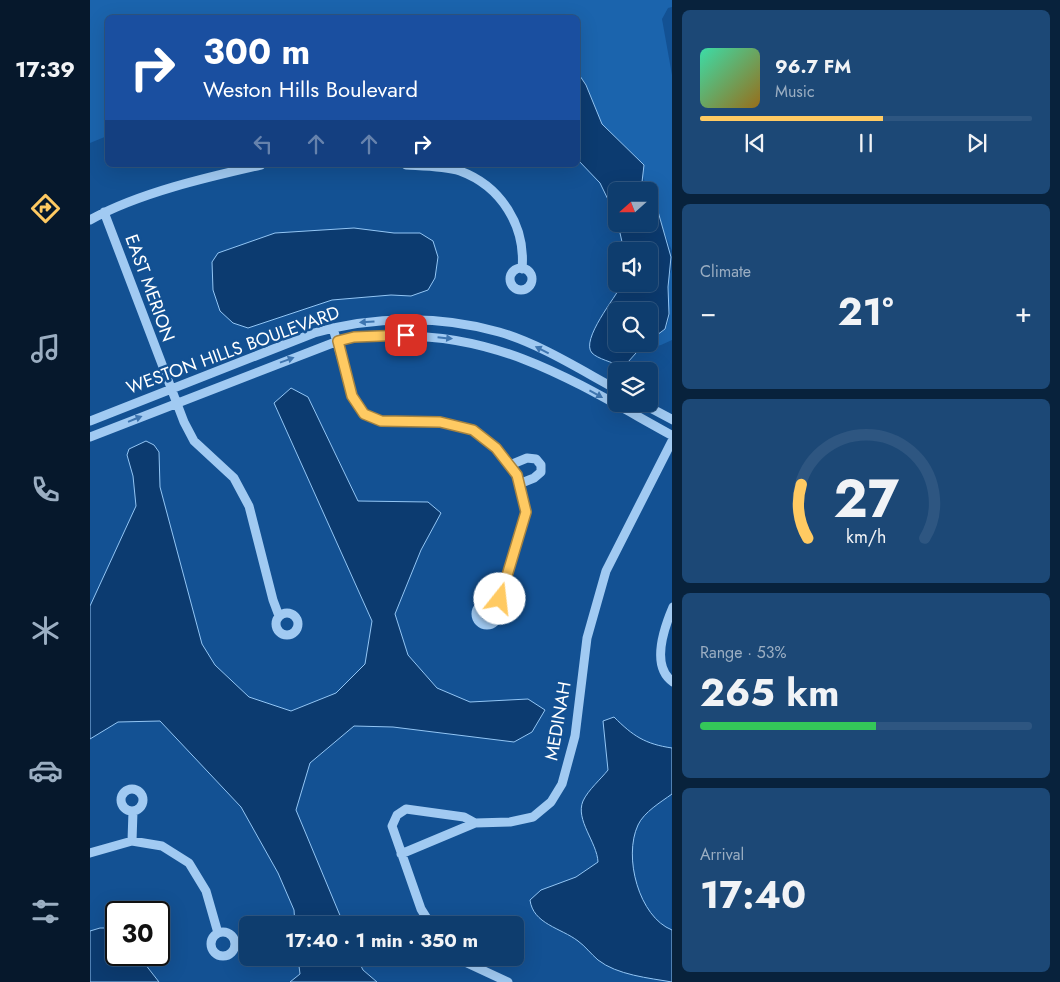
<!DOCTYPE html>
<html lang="en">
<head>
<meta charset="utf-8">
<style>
  body { margin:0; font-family:Jost,sans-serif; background:#1c4876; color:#f1f3f6; height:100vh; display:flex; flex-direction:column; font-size:19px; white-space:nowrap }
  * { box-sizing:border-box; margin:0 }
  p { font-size:16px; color:#9baec2 }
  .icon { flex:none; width:28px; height:28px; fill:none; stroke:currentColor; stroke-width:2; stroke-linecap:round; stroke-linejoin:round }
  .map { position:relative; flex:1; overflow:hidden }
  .side { display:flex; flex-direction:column; gap:10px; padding:10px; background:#08223c; width:388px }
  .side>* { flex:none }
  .hud { position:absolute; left:15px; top:15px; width:475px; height:152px; border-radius:8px; box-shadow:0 5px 20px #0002,0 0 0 1px #2e5681; background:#1a4fa0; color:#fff; overflow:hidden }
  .needle { width:32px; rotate:249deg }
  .tools { position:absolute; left:518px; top:182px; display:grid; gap:10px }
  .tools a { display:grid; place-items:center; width:50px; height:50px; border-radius:8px; background:#0e3d6e; box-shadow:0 5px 20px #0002,0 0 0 1px #2e5681; font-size:25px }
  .speed { position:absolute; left:15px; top:901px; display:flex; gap:10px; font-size:25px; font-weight:700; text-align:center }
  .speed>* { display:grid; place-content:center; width:65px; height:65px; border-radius:50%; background:#0e3d6e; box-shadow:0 5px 20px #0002,0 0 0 1px #2e5681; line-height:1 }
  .speed .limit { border:2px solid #111; border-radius:8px; background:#fff; color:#111 }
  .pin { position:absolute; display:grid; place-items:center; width:42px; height:42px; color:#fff; margin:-21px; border-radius:10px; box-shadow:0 2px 8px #0006 }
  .me { position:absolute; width:55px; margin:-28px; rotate:16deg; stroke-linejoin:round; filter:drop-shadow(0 0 4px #0008) }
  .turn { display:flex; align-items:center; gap:18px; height:105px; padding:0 15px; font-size:22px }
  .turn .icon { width:65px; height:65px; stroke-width:2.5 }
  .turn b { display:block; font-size:35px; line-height:42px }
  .lanes { display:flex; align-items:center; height:48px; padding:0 15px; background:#0003; justify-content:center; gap:25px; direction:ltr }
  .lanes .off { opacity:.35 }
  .big { font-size:38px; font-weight:700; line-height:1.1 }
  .side .widget { flex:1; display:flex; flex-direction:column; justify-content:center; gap:8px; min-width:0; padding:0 18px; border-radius:8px; background:#1c4876 }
  .side .dial { align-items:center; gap:0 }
  .dial svg { height:130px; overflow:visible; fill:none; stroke:#2e5681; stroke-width:7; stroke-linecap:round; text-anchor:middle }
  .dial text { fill:#f1f3f6; stroke:none }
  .song { display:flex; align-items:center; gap:15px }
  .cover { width:60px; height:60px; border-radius:8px; background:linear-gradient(135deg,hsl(160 70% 55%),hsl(40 70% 35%)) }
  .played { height:5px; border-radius:2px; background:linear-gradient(90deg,#ffca62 55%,#2e5681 55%) }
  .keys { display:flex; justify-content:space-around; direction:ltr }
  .heat { display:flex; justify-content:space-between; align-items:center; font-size:28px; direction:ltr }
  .charge { height:8px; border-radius:4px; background:linear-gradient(90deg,#34c759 53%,#2e5681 0) }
  .trip { position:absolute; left:149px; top:916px; width:285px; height:50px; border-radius:8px; background:#0e3d6e; box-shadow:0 5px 20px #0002,0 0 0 1px #2e5681; font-weight:700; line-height:50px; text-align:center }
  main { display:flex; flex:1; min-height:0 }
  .tabs { display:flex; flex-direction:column; width:90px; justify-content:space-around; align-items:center; background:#06182c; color:#9baec2 }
  .tabs .icon { width:35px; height:35px }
  .tabs .current { color:#ffca62 }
  .tabs b { font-size:22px; color:#f1f3f6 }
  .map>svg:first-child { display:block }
  .green { fill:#1b64ad }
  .water { fill:#0c3b70; stroke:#93c6f5 }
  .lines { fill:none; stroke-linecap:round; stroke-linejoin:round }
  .minor { stroke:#a1caf2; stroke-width:9 }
  .oneway { fill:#3e75b0 }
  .route-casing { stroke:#a68340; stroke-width:12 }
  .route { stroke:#ffca62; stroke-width:9 }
  .labels { text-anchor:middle; stroke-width:5; stroke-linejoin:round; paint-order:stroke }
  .street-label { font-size:18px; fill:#fff; stroke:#135193 }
</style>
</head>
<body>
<main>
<nav class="tabs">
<b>17:39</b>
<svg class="icon current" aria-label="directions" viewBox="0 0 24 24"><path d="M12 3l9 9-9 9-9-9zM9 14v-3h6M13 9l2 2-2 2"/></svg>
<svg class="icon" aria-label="music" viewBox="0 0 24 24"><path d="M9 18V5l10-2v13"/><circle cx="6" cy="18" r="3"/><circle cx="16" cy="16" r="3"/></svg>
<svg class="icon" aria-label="phone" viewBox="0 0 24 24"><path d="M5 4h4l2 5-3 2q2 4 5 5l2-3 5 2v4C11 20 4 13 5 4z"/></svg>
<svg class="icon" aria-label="climate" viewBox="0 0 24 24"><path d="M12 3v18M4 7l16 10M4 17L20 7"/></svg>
<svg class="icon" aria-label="car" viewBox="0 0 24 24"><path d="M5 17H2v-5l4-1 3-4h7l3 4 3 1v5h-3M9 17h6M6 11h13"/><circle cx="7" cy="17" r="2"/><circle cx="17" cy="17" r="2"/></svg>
<svg class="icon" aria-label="filters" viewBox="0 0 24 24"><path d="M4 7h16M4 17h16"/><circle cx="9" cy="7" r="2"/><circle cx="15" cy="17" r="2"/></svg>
</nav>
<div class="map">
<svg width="583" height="982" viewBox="0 0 583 982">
  <rect width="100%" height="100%" fill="#135193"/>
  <path class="green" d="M0,0H582V7L578,8L572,19L582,75V251L559,195L547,158L512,124L496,85L488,73V18H18L17,136L0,143Z
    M582,269V340L571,345L546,351L555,344H559V340L577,326L580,315L574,288Z"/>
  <path class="water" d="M488,73L496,85L512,124L554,165L552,182L558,191H526V216L510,183L488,160Z
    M559,193L567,208L581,257L578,287L579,314L575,329L559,341V311H526V344H554L538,362L530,366C522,362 508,359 502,353C490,340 526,297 532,284H559V251H534L528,224H559Z
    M264,228L304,233H330L343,241L348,257L345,278L338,290L321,296L301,295L242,300L158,328L143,323L130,311L123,290L122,262L128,253L185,233Z
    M201,388L218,397L268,501L338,502L351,513L331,550L305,614L318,655L347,688L380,702L438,699L455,710L442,732L424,742L303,727L264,726L220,763L206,810L254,925H205L204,910L188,873L151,807L70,721L28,722L0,739V606L46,506L43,476L37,455L39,449L56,441L64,445L69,452L70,487L112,644L125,665L159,697L201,711L246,693L275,664L282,621L184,403Z
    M524,717C543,736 555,744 582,748V794C571,802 554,812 548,825C533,857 549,917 582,930V982C559,978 527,975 508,960C501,954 495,946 488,941C471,928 443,924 440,900L451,890L486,877L508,862C507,842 485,820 493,801C498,790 511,779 518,770L513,721Z
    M10,928H26V955H48L69,982H0V931Z
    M208,958H267L273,970L287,982H200L210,974Z"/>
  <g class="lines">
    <path class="minor" d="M316,165C333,166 354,166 370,171C411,186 436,226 432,269
      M14,212L94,422L104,441L144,478L159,506L183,600L189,616
      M0,220C48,193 118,177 171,165
      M420 279a11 11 0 1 1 22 0a11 11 0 1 1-22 0Z
      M243,328L262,396L274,414L291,421L350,422L383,430L406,448L427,475L436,512L410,599L405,606
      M553,404L583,420
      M0,421L224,333C283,316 350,315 409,332C450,344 489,369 526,389
      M0,437L248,341C266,336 285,336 304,336C414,333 490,385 583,436
      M420,465L437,458L446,459L451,465V472L444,478L429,484
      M386 614a11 11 0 1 1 22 0a11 11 0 1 1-22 0Z
      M583,607C574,628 560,666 583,682
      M186 624a11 11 0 1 1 22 0a11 11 0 1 1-22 0Z
      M31 800a11 11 0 1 1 22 0a11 11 0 1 1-22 0Z
      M42,841L43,811
      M0,853L42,841L72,846L99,863L116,891L128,933
      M311,854L385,823
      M341,925L331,909L302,826L307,815L316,809L374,817L385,823L420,822L443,817L461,802L472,784L485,736L497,638L516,571L583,439
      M121 944a12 12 0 1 1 24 0a12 12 0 1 1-24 0Z
      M370,958L377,963L418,982"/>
  </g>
  <defs><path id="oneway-solid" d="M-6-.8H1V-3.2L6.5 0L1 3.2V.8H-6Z" transform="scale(1.25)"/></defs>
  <g class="oneway">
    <use href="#oneway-solid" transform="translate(277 322) rotate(176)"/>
    <use href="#oneway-solid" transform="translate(355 338) rotate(6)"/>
    <use href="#oneway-solid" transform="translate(452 350) rotate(-153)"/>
    <use href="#oneway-solid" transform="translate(197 360) rotate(-20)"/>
    <use href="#oneway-solid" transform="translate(506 394) rotate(29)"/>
    <use href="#oneway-solid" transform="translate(45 419) rotate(-22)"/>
  </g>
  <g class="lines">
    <g class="route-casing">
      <path id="route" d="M316,335L264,337L248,341L262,396L274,414L291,421L350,422L383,430L406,448L427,475L436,512L410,599"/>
    </g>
    <use href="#route" class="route"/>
  </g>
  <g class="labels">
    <g class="street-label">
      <text transform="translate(60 288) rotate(70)" y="6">EAST MERION</text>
      <text transform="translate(143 350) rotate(-20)" y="6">WESTON HILLS BOULEVARD</text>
      <text transform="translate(468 721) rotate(-80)" y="6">MEDINAH</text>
    </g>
  </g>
</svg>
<div class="tools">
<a><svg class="needle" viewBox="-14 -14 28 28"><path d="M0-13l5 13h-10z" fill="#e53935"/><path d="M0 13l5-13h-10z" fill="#9baec2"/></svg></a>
<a><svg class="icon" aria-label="sound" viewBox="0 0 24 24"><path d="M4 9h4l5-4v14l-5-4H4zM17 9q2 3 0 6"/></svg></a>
<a><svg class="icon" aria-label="search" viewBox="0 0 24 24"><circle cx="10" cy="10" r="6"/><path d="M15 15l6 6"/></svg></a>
<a><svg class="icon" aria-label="layers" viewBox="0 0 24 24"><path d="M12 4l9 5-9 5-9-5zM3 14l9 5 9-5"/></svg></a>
</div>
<div class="speed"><div class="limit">30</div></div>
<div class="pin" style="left:316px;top:335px;background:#d93025"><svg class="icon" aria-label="arrive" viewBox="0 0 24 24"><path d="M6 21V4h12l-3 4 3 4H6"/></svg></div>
<svg class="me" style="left:410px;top:599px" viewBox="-20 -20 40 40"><circle r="19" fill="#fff"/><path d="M0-13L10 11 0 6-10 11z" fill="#ffca62"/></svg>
<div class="trip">17:40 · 1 min · 350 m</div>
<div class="hud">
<div class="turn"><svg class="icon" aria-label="right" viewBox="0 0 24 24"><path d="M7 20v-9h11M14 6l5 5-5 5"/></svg><div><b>300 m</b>Weston Hills Boulevard</div></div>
<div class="lanes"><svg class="icon off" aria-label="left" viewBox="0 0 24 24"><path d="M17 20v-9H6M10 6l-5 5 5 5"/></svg><svg class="icon off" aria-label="ahead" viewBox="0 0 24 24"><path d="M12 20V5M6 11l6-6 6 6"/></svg><svg class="icon off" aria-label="ahead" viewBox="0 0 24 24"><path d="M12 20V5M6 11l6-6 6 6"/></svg><svg class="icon" aria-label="right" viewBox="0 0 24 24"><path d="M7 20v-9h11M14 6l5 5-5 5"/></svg></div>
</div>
</div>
<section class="side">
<div class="widget">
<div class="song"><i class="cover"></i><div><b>96.7 FM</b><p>Music</p></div></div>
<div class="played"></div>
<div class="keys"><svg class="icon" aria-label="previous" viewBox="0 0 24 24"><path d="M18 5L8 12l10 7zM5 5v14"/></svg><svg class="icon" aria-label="pause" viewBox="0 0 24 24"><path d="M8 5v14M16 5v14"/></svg><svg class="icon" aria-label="next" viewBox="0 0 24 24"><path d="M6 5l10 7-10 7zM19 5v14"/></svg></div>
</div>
<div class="widget"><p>Climate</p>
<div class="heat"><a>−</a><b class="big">21°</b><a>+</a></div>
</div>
<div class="widget dial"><svg viewBox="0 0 100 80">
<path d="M14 69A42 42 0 1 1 86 69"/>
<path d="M14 69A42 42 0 0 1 10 36" stroke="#ffca62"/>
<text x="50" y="56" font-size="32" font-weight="700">27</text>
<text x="50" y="72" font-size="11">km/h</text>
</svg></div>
<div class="widget"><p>Range · 53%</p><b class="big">265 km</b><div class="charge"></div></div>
<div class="widget"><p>Arrival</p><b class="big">17:40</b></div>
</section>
</main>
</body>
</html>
